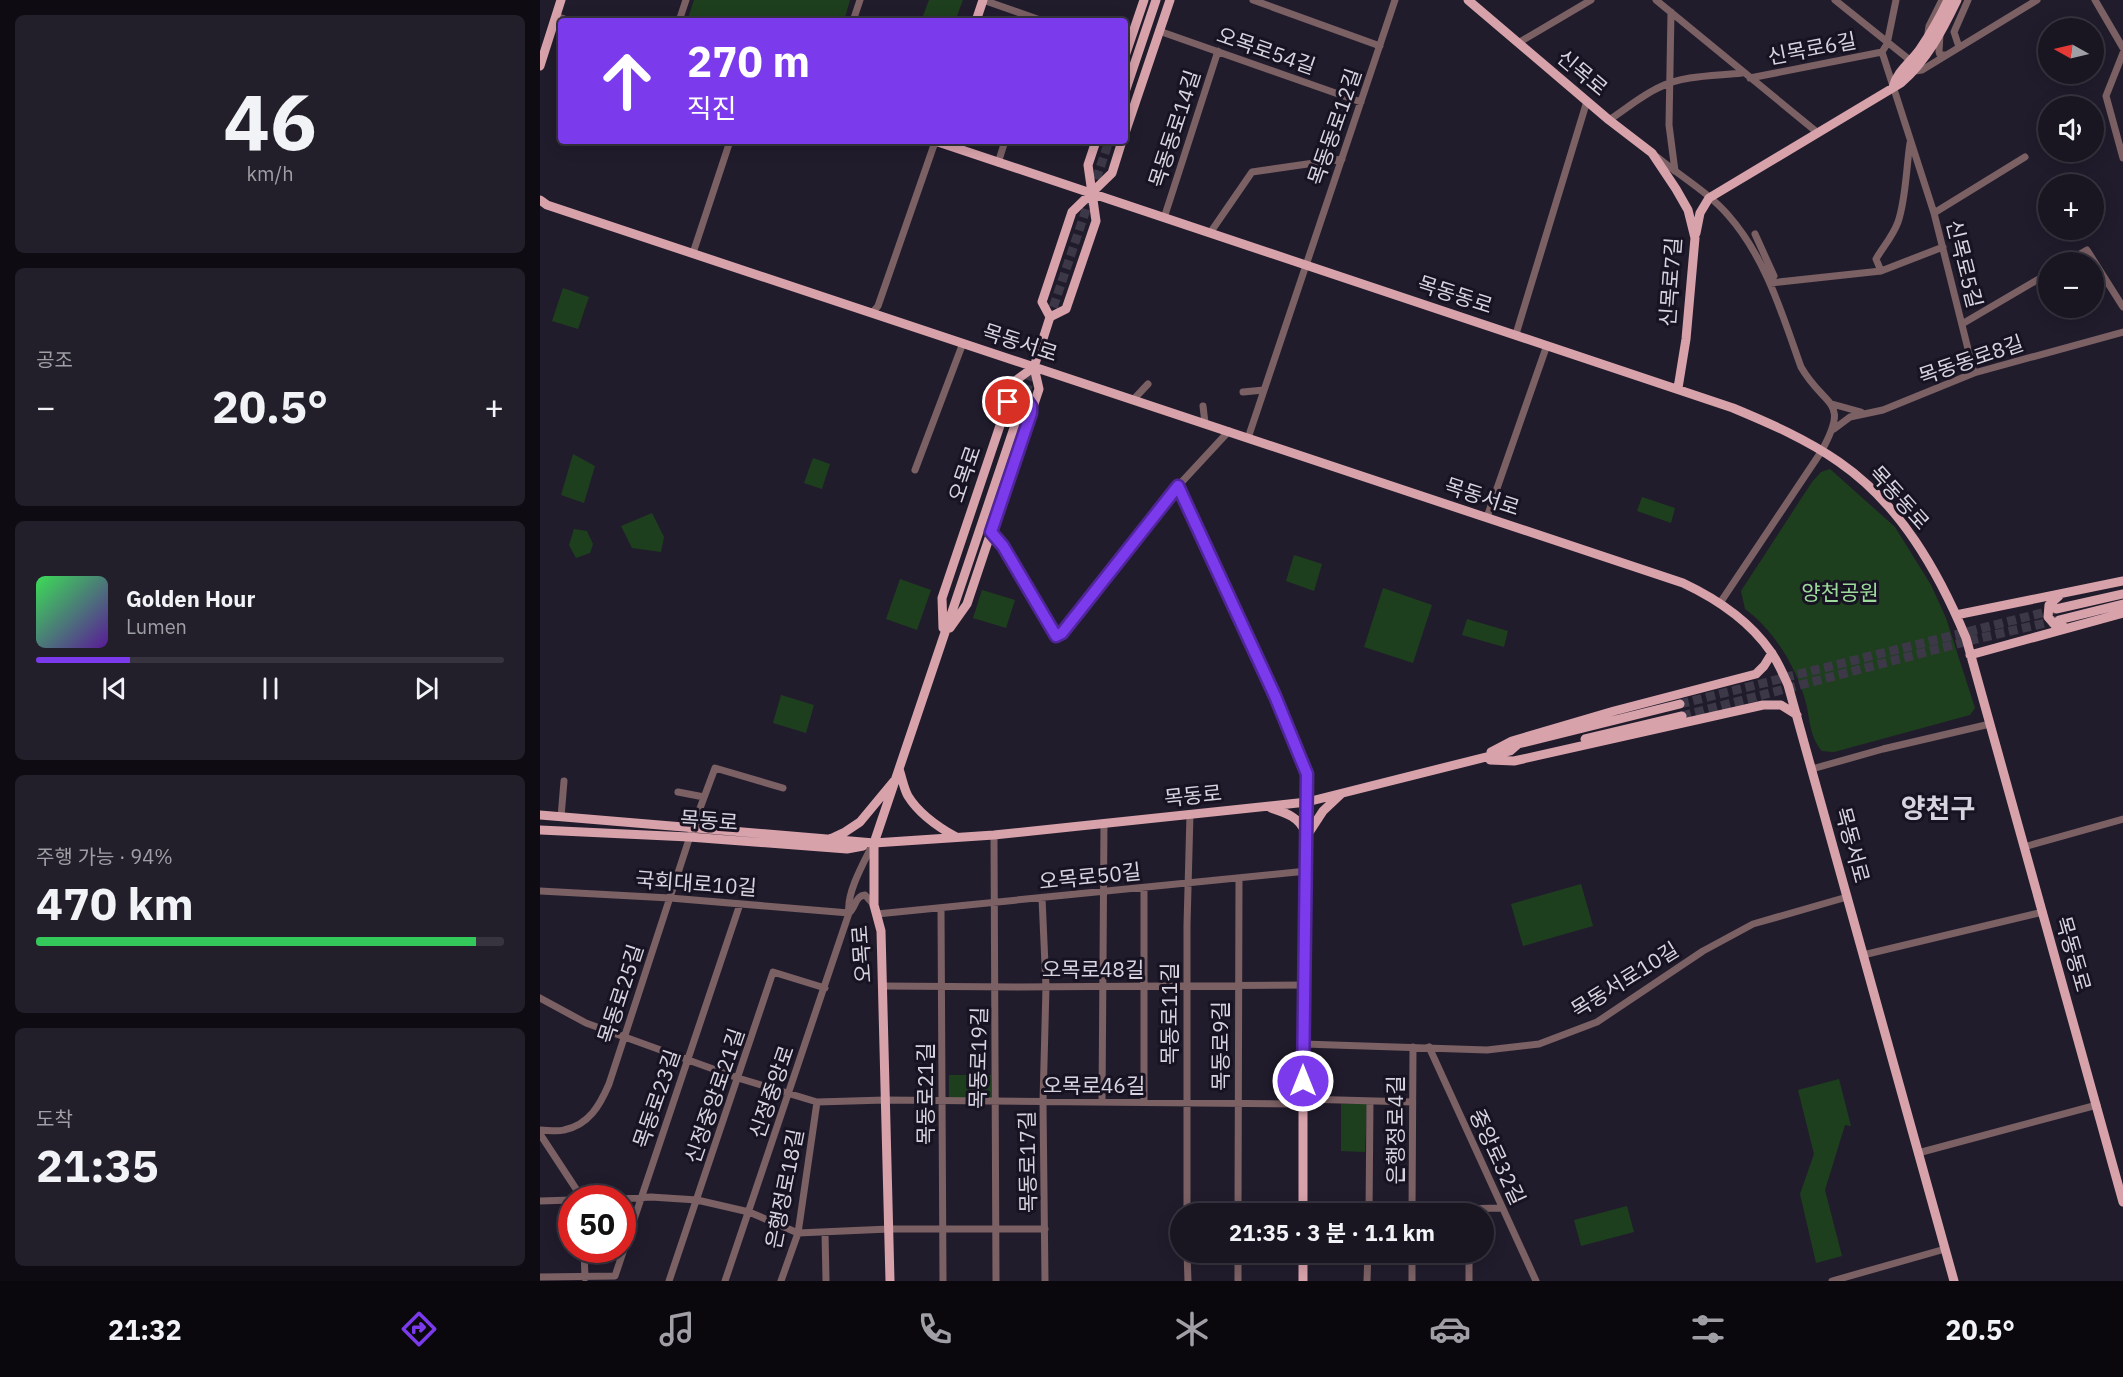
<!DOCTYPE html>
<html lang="ko">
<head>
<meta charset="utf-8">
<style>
  body { margin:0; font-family:"IBM Plex Sans","Noto Sans KR",sans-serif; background:#221e2a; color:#f1f3f6; height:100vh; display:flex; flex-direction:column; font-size:22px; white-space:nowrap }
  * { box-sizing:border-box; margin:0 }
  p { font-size:20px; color:#9f9fa5 }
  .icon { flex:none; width:33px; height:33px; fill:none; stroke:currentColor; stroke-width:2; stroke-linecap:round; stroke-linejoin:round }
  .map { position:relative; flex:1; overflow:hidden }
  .side { display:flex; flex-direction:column; gap:15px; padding:15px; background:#0e0c12; width:540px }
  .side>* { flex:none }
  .banner { position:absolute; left:18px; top:18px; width:570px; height:126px; border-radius:6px; box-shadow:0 3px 15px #0003,0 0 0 2px #37343f; background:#7c3aed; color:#fff; overflow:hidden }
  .needle { width:39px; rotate:278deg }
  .fabs { position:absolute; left:1498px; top:18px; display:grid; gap:12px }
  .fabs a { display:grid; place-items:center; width:66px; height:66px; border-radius:50%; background:#191521; box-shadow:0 3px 15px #0003,0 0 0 2px #37343f; font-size:30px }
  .speed { position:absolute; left:18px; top:1185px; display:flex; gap:12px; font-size:30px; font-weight:700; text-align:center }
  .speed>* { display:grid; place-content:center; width:78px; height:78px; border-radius:50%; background:#191521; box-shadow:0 3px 15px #0003,0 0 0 2px #37343f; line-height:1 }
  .speed .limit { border:9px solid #d22; background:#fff; color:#111 }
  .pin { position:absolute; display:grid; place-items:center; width:51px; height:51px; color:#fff; margin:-26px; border:3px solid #fff; border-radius:50%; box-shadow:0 2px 6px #0007 }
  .me { position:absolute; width:66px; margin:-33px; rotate:0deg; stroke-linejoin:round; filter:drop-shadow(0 0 4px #0008) }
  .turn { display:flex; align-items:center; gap:21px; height:126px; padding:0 30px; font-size:27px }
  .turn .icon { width:78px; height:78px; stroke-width:2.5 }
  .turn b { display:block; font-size:42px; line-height:51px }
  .big { font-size:45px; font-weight:700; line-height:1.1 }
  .side .card { flex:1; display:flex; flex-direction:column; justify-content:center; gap:9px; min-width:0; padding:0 21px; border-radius:9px; background:#221e2a }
  .side .dial { align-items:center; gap:0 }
  .dial b { font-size:78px; line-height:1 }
  .song { display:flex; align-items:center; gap:18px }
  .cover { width:72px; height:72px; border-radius:9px; background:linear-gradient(135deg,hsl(130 70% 55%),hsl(270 70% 35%)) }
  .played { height:6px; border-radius:3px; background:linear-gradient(90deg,#7c3aed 20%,#37343f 20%) }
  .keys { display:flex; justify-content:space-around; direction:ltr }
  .heat { display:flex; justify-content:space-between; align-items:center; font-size:33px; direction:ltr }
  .charge { height:9px; border-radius:4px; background:linear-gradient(90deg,#34c759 94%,#37343f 0) }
  .trip { position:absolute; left:630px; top:1203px; width:324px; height:60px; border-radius:30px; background:#191521; box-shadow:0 3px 15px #0003,0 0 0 2px #37343f; font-weight:700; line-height:60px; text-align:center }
  .menu { display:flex; height:96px; justify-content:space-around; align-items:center; background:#0a080d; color:#9f9fa5 }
  .menu .icon { width:42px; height:42px }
  .menu .selected { color:#7c3aed }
  .menu b { font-size:27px; color:#f1f3f6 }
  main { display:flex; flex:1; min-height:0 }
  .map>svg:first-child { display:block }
  .green { fill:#1e3f1e }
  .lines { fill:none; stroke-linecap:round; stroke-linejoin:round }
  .major-tunnel { stroke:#3c3847; stroke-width:9; stroke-dasharray:9 4.5; stroke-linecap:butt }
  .minor { stroke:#7b6064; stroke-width:7 }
  .major { stroke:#d8a2ab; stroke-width:9 }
  .route-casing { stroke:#51269a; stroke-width:15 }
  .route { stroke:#7c3aed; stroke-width:10 }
  .labels { text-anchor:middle; stroke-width:6; stroke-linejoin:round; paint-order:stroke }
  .street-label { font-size:21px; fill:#d7d4df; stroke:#181322 }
  .park-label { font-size:21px; fill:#9cda9b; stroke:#181322 }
  .district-label { font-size:27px; font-weight:bold; fill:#d7d4df; stroke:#181322 }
</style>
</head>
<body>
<main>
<section class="side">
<div class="card dial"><b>46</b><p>km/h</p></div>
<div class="card"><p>공조</p>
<div class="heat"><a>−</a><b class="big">20.5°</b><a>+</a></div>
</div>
<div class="card">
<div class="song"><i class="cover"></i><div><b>Golden Hour</b><p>Lumen</p></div></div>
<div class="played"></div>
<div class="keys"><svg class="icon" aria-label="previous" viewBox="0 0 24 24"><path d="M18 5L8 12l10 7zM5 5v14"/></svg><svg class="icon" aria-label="pause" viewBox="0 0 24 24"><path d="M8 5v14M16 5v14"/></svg><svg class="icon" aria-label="next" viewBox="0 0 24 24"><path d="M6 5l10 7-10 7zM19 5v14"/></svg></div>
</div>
<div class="card"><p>주행 가능 · 94%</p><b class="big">470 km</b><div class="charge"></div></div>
<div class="card"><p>도착</p><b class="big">21:35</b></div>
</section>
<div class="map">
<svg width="1583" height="1281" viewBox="0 0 1583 1281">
  <rect width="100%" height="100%" fill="#211c2c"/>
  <path class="green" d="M154,0H310L304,21H147Z
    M389,0H423L415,21H381Z
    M23,288L49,297L38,329L12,321Z
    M33,454L55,466L44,503L21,495Z
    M273,458L290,464L282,489L264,483Z
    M1290,469L1355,527L1391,585L1406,618L1435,708L1430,715L1294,752L1282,751C1270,738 1270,719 1266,703C1257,668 1234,630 1205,609L1201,591L1272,482L1281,472Z
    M1102,497L1135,508L1131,523L1097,511Z
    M112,513L124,537L121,552L92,548L81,526Z
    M34,529L47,531L53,544L50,553L36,558L29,545Z
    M754,555L782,564L774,591L746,581Z
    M360,579L391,590L377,630L346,619Z
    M843,588L892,605L873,663L824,647Z
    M442,590L475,600L466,628L433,618Z
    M927,619L968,631L964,647L922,635Z
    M241,695L274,705L266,733L233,723Z
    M1041,884L1053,926L983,946L971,904Z
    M409,1075H451V1098H409Z
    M1299,1079L1311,1126L1305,1125L1285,1190L1302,1256L1276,1263L1260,1194L1274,1154L1258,1090Z
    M801,1104H827L825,1152L801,1151Z
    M1087,1206L1094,1232L1041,1246L1034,1220Z"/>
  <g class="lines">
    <path class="major-tunnel" d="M509,320L569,141
      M477,419L495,365
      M1140,704L1514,610
      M1142,716L1432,640L1518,620"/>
    <path class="minor" d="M443,0L503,21
      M713,0L840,46
      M1116,0L1278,133
      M1295,0L1371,61
      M1356,0L1347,44L1342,52L1394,213L1434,373
      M1555,0L1583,48
      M1131,12L1129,125L1135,171
      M16,16L30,21
      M139,21L146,0
      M313,21L320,0
      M619,31L821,102
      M1388,33L1389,26L1402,0
      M1400,34L1399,52L1400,55H1406
      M978,43L1051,0
      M1419,47L1414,32L1428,0
      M1583,53L1566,96L1583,158
      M1375,71L1382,70L1497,0
      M1210,78L1342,52
      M1069,120C1086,109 1102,95 1120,87C1144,75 1176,76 1202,73
      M1117,157C1140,176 1169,193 1188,215C1226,258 1242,314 1261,367C1285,409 1311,398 1281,452L1180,603
      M458,163L465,141
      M1394,213L1485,157
      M624,218L678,51
      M670,233L712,172L802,159
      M1215,234L1234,276L1228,279
      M153,253L190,141
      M1526,262L1547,250L1583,307
      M1341,271L1336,259C1343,247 1353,236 1358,222C1366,199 1366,169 1370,143
      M1230,283L1341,271L1403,247
      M332,313L338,306L395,142L392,141
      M1422,324L1509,273
      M976,334L1047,101
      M703,392L724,390
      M593,400L608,384
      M1292,404L1321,412
      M663,406L665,423
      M1294,429L1310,417L1343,410L1434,373L1583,332
      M708,438L855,0
      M375,470L423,343
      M638,486L735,696L767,774V802
      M947,517L1007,345
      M451,532L463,546L516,636L522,633L638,486L689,431
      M1272,769L1343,749L1450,724
      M138,792L164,797
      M21,817L24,781
      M454,835L456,1281
      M1484,847L1583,819
      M604,888V1102
      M0,891L130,898L309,913
      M502,898L506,987L503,1102L505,1281
      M401,908L403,1281
      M309,913C316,907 315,896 325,895L334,905
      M337,914L767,871
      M1323,955L1503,912
      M342,986L477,987L764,985
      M0,998L46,1023L198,1078L277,1102L345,1100L763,1104
      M763,1044L947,1050L999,1044L1057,1022L1163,951L1213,924L1307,897
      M889,1047L996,1281
      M763,1099L872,1102
      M562,1102L564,823
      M0,1130C7,1130 17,1132 24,1130C49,1125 60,1105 69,1084L153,827L175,768L243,788
      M0,1134L42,1198
      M1378,1153L1557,1105
      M82,1199L111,1197L157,1200L209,1212L258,1233L349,1229H505
      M0,1201L32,1200
      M763,1208L872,1210L962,1208
      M872,1212L873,1047
      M647,1214V925L650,814
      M698,1214L699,878
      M829,1214L830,1101
      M285,1232L286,1281
      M44,1250L45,1278
      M647,1252L648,1281
      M698,1252V1281
      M872,1252V1281
      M929,1252V1281
      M0,1277L75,1276L200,904
      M129,1281L233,972L285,988
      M185,1281L309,913C306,893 324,862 333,844
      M241,1281L258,1233L277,1102
      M827,1281L828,1252
      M1292,1281L1405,1249"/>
    <path class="major" d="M928,0L1069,120L1112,153L1136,189L1148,210L1155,238L1146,339L1138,388
      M436,21L443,0
      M585,56L604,0
      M0,66L21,0
      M1353,87C1357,71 1371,62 1380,49C1391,33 1400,17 1408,0
      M585,92L616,0
      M585,133L630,0
      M395,141L1193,408C1229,423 1266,439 1299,462C1360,504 1398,571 1426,638L1583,1202
      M0,200L7,205L1143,583C1177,599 1209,620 1231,652C1238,662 1243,674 1248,685L1414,1281
      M1156,233L1160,213L1169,198L1361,83C1387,60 1402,31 1417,0
      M510,317L502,302L532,212L572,173L582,141
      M468,402L481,397L488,401L491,411
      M1519,596L1509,605L1508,617L1515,625L1524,627
      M1516,609L1583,594
      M1416,615L1583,581
      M1519,620L1583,604
      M403,628L402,598L475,381L494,367
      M410,628L427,604L499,389L494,367L510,317L526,309L556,221L548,165L556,141
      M1430,655L1583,613
      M1045,739L1142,716
      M951,752L972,741L1074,711L1216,674L1224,666L1232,653
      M950,760L974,761L1223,705H1241L1257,715
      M359,769C362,778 364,789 368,796C379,814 398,827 416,837
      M731,808C746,813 759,817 765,832
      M0,815L334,843L454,835L767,802L970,751L978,744L1140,704
      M0,830L149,837L307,849L323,846
      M768,834L783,811L801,794
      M290,839L305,832L320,822L354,781
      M763,1214V1044L767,802
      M763,1252V1281
      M350,1281L341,931L334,905V843L477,419"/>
  </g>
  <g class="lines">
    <g class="route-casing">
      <path id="route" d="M468,402L476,397L486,399L491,406V413L451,532L463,546L516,636L522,633L638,486L735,696L767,774L763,1081"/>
    </g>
    <use href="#route" class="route"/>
  </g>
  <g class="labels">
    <g class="street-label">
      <text transform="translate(1272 49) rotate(-11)" y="7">신목로6길</text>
      <text transform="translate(726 51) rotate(19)" y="7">오목로54길</text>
      <text transform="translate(1042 73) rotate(40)" y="7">신목로</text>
      <text transform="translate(795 127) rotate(-71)" y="7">목동동로12길</text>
      <text transform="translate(635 129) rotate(-72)" y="7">목동동로14길</text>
      <text transform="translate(1424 264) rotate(76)" y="7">신목로5길</text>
      <text transform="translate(1131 282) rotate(-86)" y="7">신목로7길</text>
      <text transform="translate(915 295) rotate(18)" y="7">목동동로</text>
      <text transform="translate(480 343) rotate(18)" y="7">목동서로</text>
      <text transform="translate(1431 360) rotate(-19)" y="7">목동동로8길</text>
      <text transform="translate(425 474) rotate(-71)" y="7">오목로</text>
      <text transform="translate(942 497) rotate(18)" y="7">목동서로</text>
      <text transform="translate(1359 498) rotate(48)" y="7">목동동로</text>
      <text transform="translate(653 796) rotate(-6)" y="7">목동로</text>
      <text transform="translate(169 821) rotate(4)" y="7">목동로</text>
      <text transform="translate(1312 845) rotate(75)" y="7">목동서로</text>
      <text transform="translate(550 877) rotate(-6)" y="7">오목로50길</text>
      <text transform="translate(156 884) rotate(4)" y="7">국회대로10길</text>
      <text transform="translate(322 954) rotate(-94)" y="7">오목로</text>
      <text transform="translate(1533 954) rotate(74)" y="7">목동동로</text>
      <text x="553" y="977">오목로48길</text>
      <text transform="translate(1085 980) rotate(-32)" y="7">목동서로10길</text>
      <text transform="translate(81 994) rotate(-72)" y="7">목동로25길</text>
      <text transform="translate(630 1014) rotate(-90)" y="7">목동로11길</text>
      <text transform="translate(681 1046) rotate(-90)" y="7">목동로9길</text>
      <text transform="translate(439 1058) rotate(-89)" y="7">목동로19길</text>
      <text x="554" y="1093">오목로46길</text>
      <text transform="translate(232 1092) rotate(-71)" y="7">신정중앙로</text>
      <text transform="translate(386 1094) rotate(-90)" y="7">목동로21길</text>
      <text transform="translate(175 1096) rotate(-71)" y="7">신정중앙로21길</text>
      <text transform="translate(117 1099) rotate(-71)" y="7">목동로23길</text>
      <text transform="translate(856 1130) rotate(-90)" y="7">은행정로4길</text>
      <text transform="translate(957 1157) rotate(65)" y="7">중앙로32길</text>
      <text transform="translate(488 1162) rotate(-91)" y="7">목동로17길</text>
      <text transform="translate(245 1189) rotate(-79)" y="7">은행정로18길</text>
    </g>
    <g class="park-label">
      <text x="1300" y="600">양천공원</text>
    </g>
    <g class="district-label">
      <text x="1398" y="818">양천구</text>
    </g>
  </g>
</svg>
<div class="fabs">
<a><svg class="needle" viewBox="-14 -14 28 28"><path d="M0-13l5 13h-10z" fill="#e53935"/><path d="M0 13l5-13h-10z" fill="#9f9fa5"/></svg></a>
<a><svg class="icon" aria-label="sound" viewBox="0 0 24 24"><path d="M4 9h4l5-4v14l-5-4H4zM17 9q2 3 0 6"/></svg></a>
<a>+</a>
<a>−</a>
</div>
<div class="speed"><div class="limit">50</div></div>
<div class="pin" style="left:468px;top:402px;background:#d93025"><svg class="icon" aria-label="arrive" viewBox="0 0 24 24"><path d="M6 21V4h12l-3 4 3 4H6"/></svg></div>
<svg class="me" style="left:763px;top:1081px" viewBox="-20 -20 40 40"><circle r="17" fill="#7c3aed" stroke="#fff" stroke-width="3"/><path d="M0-11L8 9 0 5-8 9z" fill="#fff"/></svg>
<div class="trip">21:35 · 3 분 · 1.1 km</div>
<div class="banner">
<div class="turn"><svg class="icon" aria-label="ahead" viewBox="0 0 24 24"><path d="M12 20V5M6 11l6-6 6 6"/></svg><div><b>270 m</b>직진</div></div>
</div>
</div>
</main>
<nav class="menu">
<b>21:32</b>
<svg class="icon selected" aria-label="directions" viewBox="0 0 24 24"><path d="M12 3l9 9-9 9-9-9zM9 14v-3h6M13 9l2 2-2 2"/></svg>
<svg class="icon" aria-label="music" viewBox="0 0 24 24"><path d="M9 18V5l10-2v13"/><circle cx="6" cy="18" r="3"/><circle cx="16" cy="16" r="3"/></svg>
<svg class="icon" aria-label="phone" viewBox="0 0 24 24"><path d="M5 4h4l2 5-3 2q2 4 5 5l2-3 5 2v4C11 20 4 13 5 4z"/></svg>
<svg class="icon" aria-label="climate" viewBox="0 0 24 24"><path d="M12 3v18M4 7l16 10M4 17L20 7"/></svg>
<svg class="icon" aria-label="car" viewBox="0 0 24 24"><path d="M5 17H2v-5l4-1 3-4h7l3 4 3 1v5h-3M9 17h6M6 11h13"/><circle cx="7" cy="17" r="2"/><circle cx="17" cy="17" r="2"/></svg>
<svg class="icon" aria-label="filters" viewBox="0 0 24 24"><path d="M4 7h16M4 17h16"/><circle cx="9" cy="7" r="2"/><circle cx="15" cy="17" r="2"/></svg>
<b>20.5°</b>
</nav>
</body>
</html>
